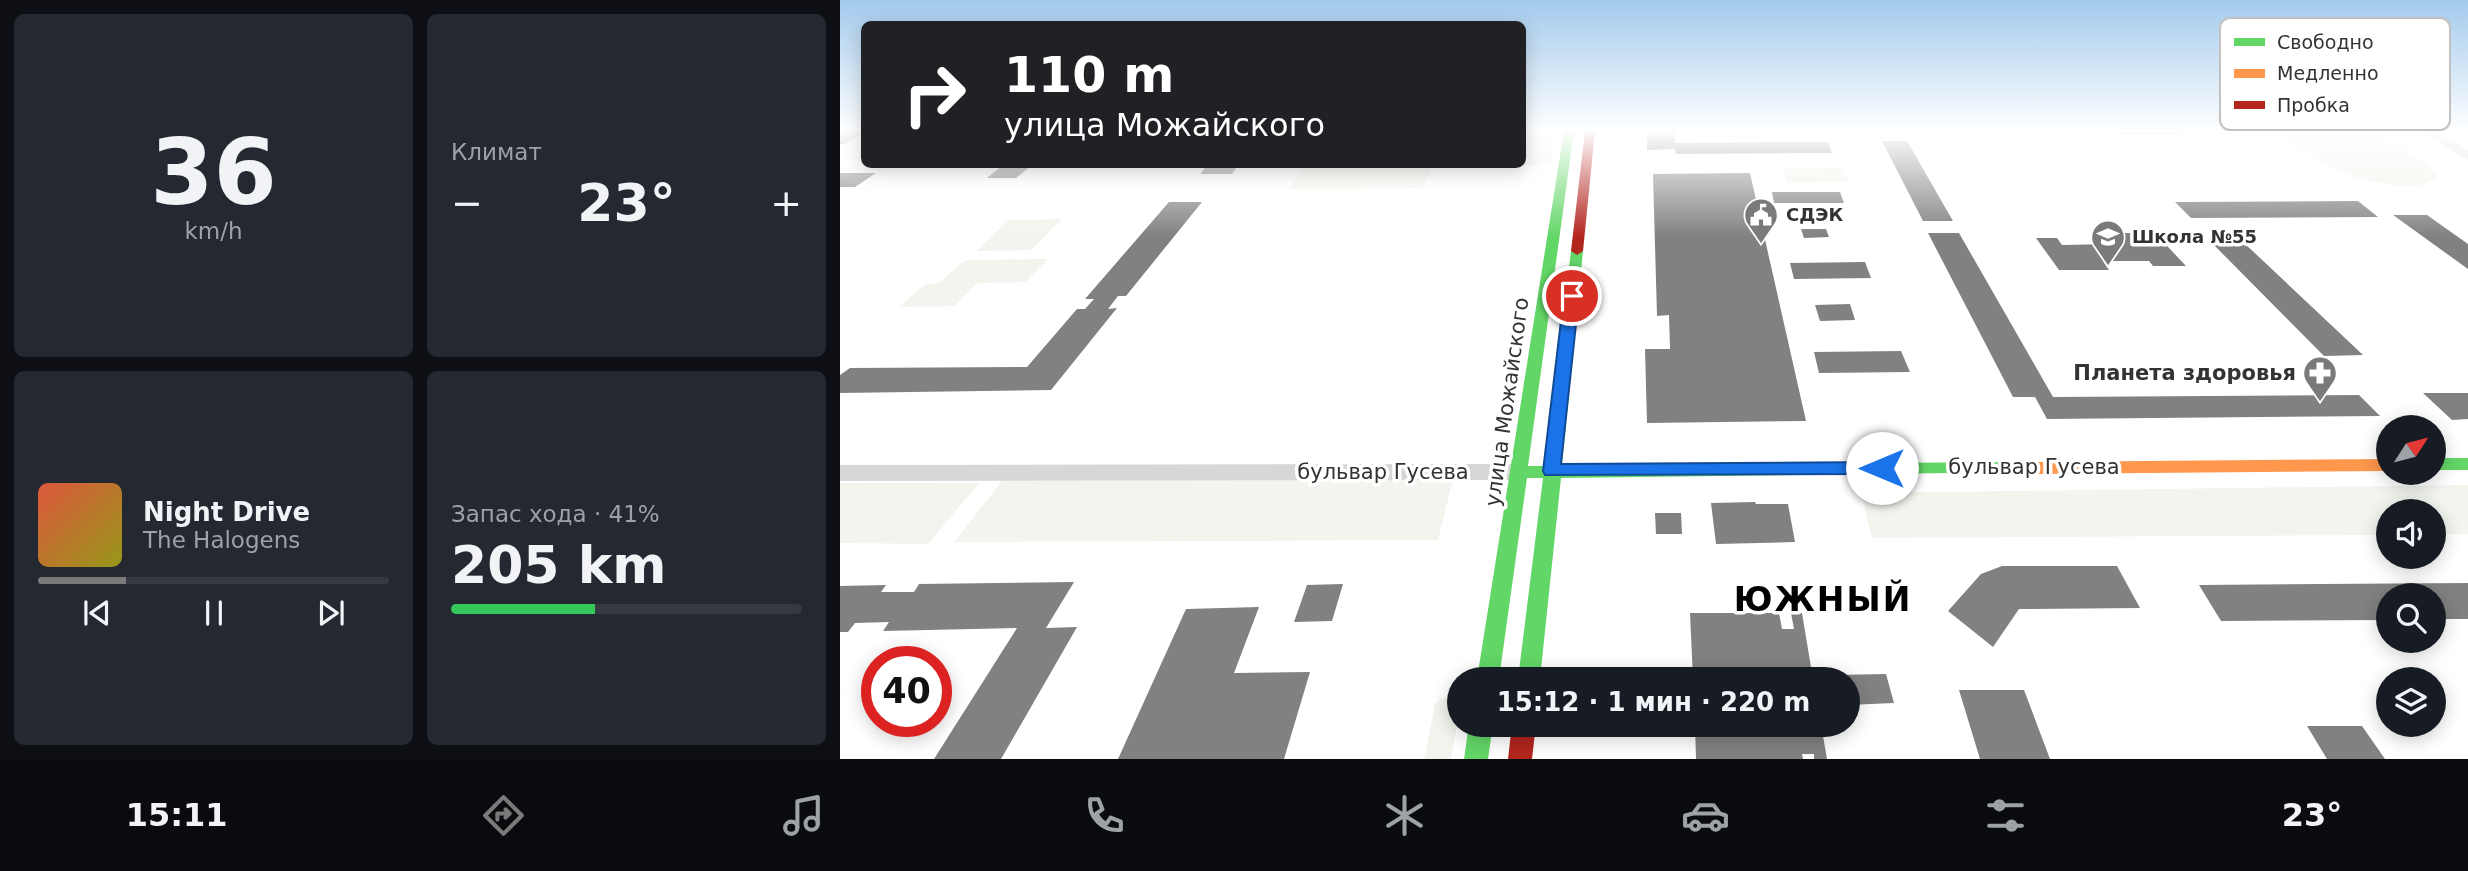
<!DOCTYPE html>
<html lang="ru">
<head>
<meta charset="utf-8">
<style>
  body { margin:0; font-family:"DejaVu Sans",sans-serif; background:#242831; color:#f1f3f6; height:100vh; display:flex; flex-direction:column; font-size:26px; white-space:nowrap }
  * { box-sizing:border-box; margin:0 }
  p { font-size:23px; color:#9ea1a6 }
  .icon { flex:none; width:38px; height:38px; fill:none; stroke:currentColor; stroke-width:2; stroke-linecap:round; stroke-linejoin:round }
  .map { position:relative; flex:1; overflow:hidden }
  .side { display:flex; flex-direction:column; gap:14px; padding:14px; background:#0d0f14; width:840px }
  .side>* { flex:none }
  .top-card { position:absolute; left:21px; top:21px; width:665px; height:147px; border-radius:10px; box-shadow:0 4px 18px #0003; background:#202124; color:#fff; overflow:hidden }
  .needle { width:46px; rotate:54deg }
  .controls { position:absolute; left:1536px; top:415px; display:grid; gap:14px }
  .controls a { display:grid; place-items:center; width:70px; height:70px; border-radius:50%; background:#171b24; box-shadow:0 4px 18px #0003; font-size:35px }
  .speed { position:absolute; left:21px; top:646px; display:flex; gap:14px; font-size:35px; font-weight:700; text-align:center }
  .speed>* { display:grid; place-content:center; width:91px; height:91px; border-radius:50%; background:#171b24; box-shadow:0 4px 18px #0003; line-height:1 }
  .speed .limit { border:10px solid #d22; background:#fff; color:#111 }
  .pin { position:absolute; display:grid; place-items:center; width:60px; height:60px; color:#fff; margin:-30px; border:4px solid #fff; border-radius:50%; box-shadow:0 2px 7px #0007 }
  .me { position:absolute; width:77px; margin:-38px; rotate:270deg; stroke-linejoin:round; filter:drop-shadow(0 0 5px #0008) }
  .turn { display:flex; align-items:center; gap:24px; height:147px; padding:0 28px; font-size:32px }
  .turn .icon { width:91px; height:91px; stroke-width:2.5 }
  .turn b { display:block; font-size:49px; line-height:60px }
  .big { font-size:52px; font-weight:700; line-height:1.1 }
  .side .card { flex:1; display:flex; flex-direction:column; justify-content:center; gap:10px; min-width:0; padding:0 24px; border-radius:10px; background:#242831 }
  .side .dial { align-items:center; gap:0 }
  .dial b { font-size:91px; line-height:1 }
  .song { display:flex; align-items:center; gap:21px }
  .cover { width:84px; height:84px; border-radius:10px; background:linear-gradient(135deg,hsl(10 70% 55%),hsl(60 70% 35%)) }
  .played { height:7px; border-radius:4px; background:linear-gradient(90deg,#7a7a7a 25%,#363941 25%) }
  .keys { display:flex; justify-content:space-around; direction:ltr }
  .heat { display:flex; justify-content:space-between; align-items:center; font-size:38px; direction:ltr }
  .charge { height:10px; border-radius:5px; background:linear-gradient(90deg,#34c759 41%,#363941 0) }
  .side .tiles { flex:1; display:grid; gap:14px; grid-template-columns:repeat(2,1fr) }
  .trip { position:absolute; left:607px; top:667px; width:413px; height:70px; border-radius:35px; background:#171b24; box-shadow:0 4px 18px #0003; font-weight:700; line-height:70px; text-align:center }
  .tab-bar { display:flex; height:112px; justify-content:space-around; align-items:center; background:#090b0e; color:#9ea1a6 }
  .tab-bar .icon { width:49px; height:49px }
  .tab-bar .current { color:#7a7a7a }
  .tab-bar b { font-size:32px; color:#f1f3f6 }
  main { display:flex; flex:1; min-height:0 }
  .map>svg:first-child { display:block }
  .green { fill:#f1f5ed }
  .building { fill:#818181 }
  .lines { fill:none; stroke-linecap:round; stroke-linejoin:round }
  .street { fill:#d7d7d7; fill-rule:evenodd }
  .fast { fill:#63d668; fill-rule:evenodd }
  .slow { fill:#ff974d; fill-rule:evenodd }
  .jam { fill:#b3261e; fill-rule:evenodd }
  .route { fill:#1a73e8; stroke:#114b97; stroke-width:2 }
  .labels { text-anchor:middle; stroke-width:7; stroke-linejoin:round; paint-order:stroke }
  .far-poi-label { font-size:18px; font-weight:bold; fill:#333; stroke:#fff; text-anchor:start }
  .poi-label { font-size:21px; font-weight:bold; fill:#333; stroke:#fff; text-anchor:end }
  .street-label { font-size:21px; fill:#333; stroke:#fff }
  .near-district-label { font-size:33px; font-weight:bold; letter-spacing:2px; fill:#000; stroke:#fff }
  .key { fill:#fff; stroke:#c2c2c2; stroke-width:2 }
  .key-label { font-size:19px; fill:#333 }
</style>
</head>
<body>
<main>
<section class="side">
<div class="tiles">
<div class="card dial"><b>36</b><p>km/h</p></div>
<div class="card"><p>Климат</p>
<div class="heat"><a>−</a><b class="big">23°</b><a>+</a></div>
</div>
<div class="card">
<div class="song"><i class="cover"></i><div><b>Night Drive</b><p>The Halogens</p></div></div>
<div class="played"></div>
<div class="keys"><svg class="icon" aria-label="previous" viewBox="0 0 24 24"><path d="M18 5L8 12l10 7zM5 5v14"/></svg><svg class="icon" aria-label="pause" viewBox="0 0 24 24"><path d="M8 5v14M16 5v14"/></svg><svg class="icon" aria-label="next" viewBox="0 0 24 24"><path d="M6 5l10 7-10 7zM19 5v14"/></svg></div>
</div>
<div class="card"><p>Запас хода · 41%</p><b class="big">205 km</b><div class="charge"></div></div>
</div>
</section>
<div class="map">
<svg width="1628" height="759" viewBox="0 0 1628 759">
  <rect width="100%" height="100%" fill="#fff"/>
  <path class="green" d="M684,131H716L710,165L670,166L682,164Z
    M1438,131H1533L1586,163L1596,176C1581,198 1512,178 1492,168C1473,158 1456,143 1438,131Z
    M465,165V164L592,165L583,188L449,189Z
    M1002,168L1009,182L948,183L943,169Z
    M222,219L191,250L136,251L169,220Z
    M208,259L185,282L138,283L114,306L59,307L86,284L99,283L125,260Z
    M613,479L598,540L114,542L162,481Z
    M0,483H139L88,544L0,543Z
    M1628,485V534H1594V511H1549V535L1032,538L1021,493Z
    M611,697L618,704L619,714L611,759H584L595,704L601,699Z"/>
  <path class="building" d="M0,131H24V132L5,144H0Z
    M807,131H834L835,143L988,142L992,153L836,154L835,149L807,150Z
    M1274,131H1338L1342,134H1278Z
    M1042,141H1067L1113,221H1083Z
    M368,164H399L392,174H360Z
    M163,165H192L176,178H147Z
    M0,173H36L15,187H0Z
    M910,173L966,421L807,423L805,349H830L829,315L817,316L813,174Z
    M932,192H1000L1004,203H934Z
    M1518,201L1538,217L1351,218L1335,202Z
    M329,202H362L286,296H278L268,309L277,308L211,390L0,393V375L10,368L187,367L237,309H245L254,299H245Z
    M1553,215H1587L1628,244V269Z
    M961,229H986L989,237L964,238Z
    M1088,233H1119L1213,397L1519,395L1540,416L1207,419L1195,397H1173Z
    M1265,233H1315L1346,266H1313L1309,261H1263L1269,270H1219L1196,238H1217L1222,245L1274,244Z
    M1370,241H1402L1523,355L1484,356Z
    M1025,262L1031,278L954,279L950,263Z
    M1010,304L1015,320L980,321L975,305Z
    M1061,351L1070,372L979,373L974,352Z
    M1583,393H1628V419L1612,420Z
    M915,502L916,504H948L955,542L876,544L871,503Z
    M815,513H841L842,534H816Z
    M1162,566H1277L1300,608L1179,609L1153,647L1108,611L1141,574Z
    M234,582L206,628L237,627L161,759H94L177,628L43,631L49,622L15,623L8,632H0V586L46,585L41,592H74L79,584Z
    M1628,583V619H1594V595H1549V620L1381,621L1359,585Z
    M503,584L492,621L454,622L467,585Z
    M419,607L394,673L470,672L444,759H278L346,609Z
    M850,613H939L942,629H954L951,613H962L973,679H853Z
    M1046,674L1054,703L1008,705V679H995L994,675Z
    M1119,690H1184L1210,759H1140Z
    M855,724H981L987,759H974V754H962L963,759H856Z
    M1467,726H1522L1545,759H1487Z"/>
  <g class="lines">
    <path class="street" d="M1580,131H1594L1628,150V160Z
      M678,464L686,467L689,472L686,477L678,480L0,481V465Z"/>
    <path class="fast" d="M724,131H734L688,466H704L731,251L737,247L743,251L722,465L1184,462L1190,464L1193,468L1190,472L721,478L700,679H678L703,478H687L659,679H637Z
      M1594,458H1628V470H1594Z
      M629,724H653L648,759H624Z"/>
    <path class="slow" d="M1549,459V471L1184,474L1178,472L1175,468L1178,464L1184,462Z"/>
    <path class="jam" d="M745,131H755L743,251L737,255L731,251Z
      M672,724H696L692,759H668Z"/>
  </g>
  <linearGradient id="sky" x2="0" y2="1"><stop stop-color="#a3caec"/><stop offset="0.55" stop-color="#fff"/><stop offset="1" stop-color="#fff" stop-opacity="0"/></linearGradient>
  <rect width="1628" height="237" fill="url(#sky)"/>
  <path class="route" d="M732,292L739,296L721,464L1042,462L1049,464L1051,468L1049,473L1042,474L705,475L703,471L724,296Z"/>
  <defs>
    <g id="civic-pin" transform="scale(1.75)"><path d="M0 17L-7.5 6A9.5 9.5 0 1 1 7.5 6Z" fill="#7a7a7a" stroke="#fff"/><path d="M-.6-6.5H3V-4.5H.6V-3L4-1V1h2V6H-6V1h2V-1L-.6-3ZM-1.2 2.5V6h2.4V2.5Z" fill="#fff"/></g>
    <g id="school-pin" transform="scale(1.75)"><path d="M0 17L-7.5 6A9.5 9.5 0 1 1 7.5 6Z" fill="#7a7a7a" stroke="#fff"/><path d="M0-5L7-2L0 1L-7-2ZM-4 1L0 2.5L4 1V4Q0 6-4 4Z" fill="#fff"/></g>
    <g id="pharmacy-pin" transform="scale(1.75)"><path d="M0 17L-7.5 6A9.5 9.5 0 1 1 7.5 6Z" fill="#7a7a7a" stroke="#fff"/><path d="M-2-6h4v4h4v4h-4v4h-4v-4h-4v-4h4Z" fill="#fff"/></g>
  </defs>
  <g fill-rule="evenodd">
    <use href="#civic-pin" x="921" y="215"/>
    <use href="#school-pin" x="1268" y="237"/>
    <use href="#pharmacy-pin" x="1480" y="373"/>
  </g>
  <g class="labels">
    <g class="far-poi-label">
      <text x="946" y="221">СДЭК</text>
      <text x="1292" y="243">Школа №55</text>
    </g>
    <g class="poi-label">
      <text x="1456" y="380">Планета здоровья</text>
    </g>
    <g class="street-label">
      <text transform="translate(667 402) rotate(-82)" y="7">улица Можайского</text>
      <text x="1194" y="474">бульвар Гусева</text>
      <text x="543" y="479">бульвар Гусева</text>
    </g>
    <g class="near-district-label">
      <text x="983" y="611">ЮЖНЫЙ</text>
    </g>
  </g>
  <rect x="1380" y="18" width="230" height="112" rx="10" class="key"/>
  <rect x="1394" y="38" width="31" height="8" fill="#63d668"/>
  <rect x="1394" y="69" width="31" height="9" fill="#ff974d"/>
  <rect x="1394" y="101" width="31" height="8" fill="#b3261e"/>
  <g class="key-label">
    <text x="1437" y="49">Свободно</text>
    <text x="1437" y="80">Медленно</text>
    <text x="1437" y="112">Пробка</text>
  </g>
</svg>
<div class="controls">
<a><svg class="needle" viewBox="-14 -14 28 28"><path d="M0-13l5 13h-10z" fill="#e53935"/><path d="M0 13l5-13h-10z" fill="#9ea1a6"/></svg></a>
<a><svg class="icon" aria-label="sound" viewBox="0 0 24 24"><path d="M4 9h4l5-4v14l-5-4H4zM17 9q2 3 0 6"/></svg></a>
<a><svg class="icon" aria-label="search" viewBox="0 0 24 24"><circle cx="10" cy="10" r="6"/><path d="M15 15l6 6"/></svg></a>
<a><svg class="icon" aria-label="layers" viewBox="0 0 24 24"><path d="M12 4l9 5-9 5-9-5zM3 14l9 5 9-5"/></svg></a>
</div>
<div class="speed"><div class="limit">40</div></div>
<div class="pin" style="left:732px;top:296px;background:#d93025"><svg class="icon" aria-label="arrive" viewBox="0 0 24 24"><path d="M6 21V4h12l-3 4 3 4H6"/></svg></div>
<svg class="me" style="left:1042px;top:468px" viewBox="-20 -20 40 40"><circle r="19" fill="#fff"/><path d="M0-13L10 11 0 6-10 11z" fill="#1a73e8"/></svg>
<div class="trip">15:12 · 1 мин · 220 m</div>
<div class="top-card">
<div class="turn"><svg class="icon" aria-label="right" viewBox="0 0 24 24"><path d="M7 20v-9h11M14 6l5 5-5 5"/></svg><div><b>110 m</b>улица Можайского</div></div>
</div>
</div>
</main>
<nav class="tab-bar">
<b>15:11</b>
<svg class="icon current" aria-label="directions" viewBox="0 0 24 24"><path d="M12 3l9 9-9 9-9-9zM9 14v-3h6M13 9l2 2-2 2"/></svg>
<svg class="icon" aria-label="music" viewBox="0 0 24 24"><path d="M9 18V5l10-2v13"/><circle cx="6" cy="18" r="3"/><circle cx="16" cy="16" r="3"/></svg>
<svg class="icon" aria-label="phone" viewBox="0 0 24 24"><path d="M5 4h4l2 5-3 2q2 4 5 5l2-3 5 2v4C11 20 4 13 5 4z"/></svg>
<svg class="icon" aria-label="climate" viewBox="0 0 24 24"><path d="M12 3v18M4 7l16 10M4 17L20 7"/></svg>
<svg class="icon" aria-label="car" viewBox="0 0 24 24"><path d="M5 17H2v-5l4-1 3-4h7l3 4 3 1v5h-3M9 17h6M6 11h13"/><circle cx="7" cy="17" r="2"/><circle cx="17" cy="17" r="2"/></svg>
<svg class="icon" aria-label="filters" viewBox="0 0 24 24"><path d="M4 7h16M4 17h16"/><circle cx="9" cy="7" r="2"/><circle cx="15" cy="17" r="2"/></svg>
<b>23°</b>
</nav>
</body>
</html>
